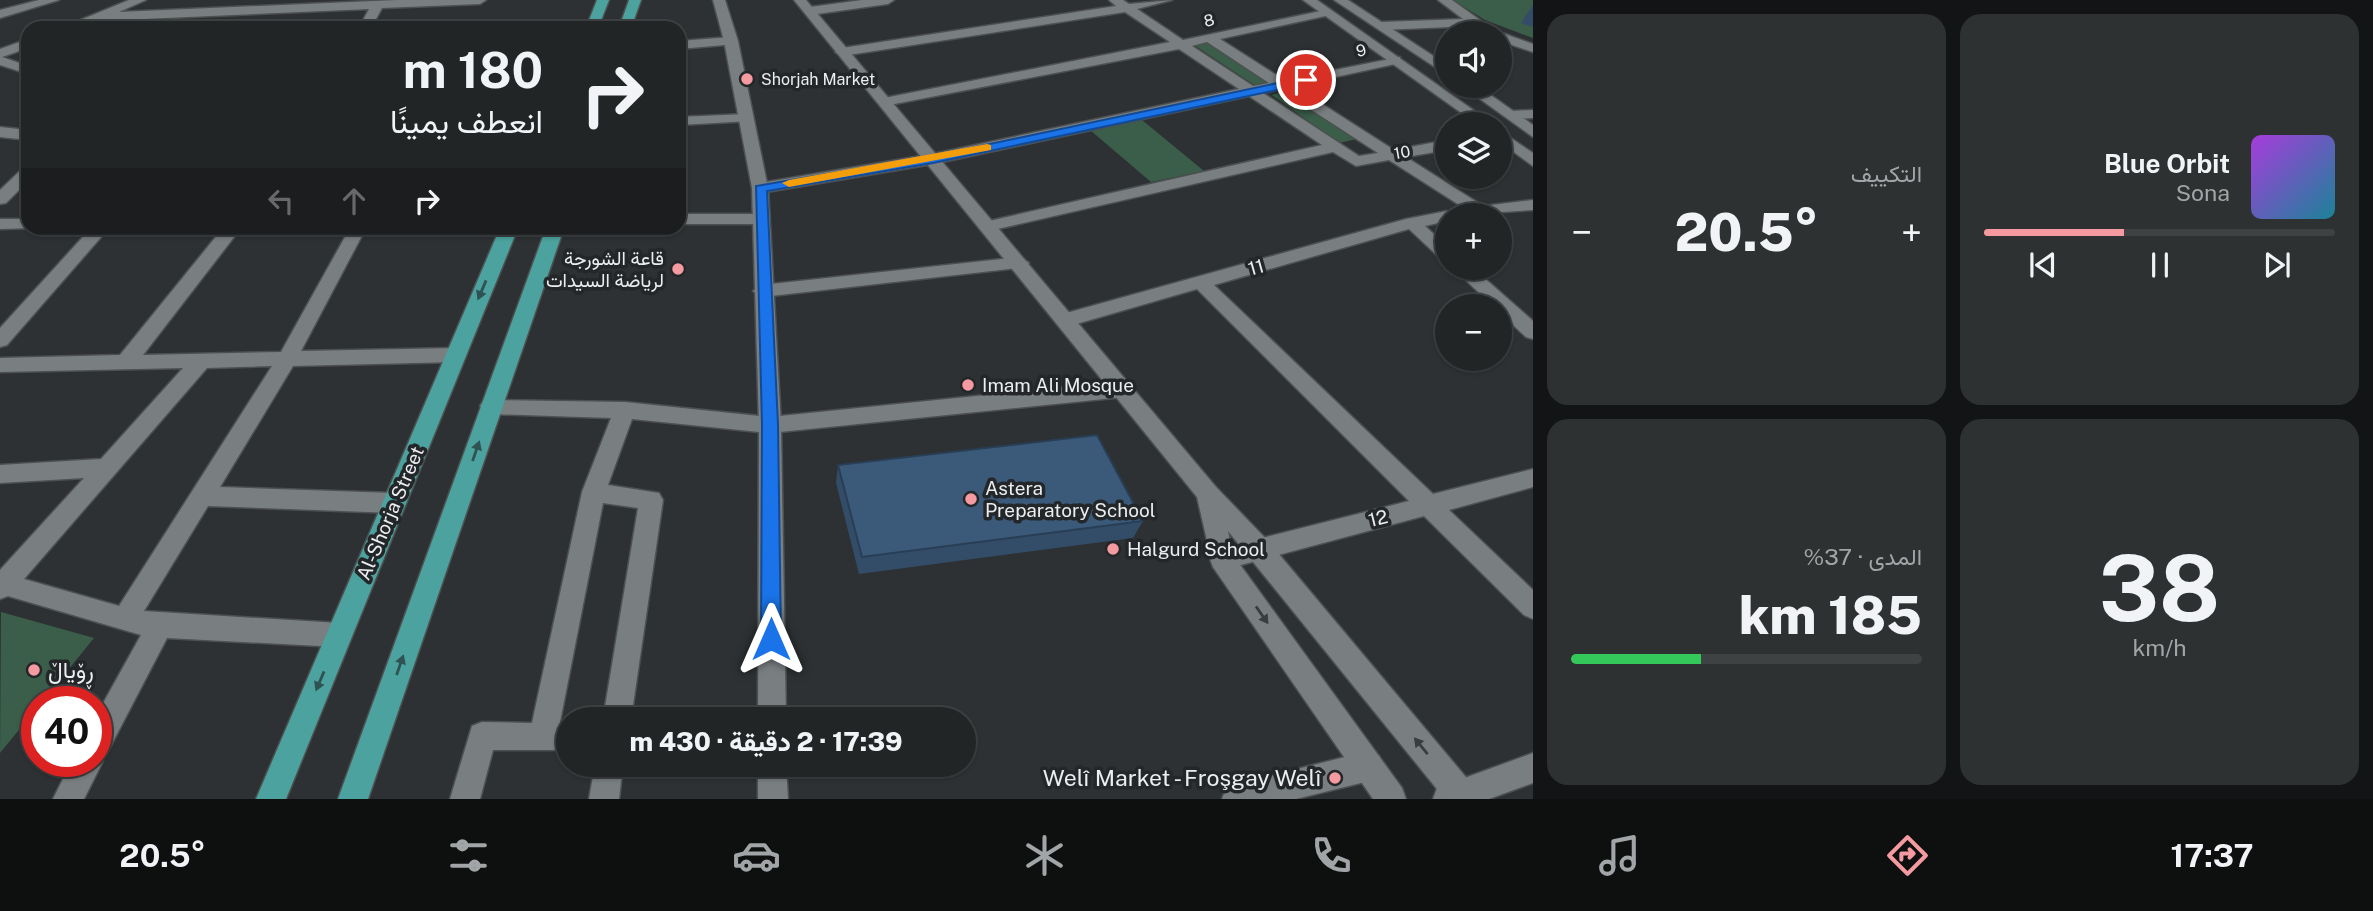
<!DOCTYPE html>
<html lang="ar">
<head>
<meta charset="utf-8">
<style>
  body { margin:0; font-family:"Public Sans",Vazirmatn,sans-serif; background:#2e3132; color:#f1f3f6; direction:rtl; height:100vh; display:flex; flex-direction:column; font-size:26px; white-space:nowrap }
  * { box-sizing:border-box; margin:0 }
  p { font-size:23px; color:#a2a5a7 }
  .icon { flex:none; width:38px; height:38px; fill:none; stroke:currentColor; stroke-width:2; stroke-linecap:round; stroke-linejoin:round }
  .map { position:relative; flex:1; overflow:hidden; direction:ltr }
  .side { display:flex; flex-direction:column; gap:14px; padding:14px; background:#131415; width:840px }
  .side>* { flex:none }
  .guide { position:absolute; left:21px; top:21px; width:665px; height:214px; border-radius:21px; box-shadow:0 2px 5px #0004,0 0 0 2px #3f4243; direction:rtl; background:#222526; color:#f1f3f6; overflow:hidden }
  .controls { position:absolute; left:1435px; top:21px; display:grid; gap:14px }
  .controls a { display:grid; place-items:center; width:77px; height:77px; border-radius:50%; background:#222526; box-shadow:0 2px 5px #0004,0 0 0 2px #3f4243; font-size:35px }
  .speed { position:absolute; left:21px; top:686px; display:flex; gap:14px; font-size:35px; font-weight:700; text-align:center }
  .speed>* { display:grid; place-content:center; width:91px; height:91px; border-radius:50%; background:#222526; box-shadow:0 2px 5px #0004,0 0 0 2px #3f4243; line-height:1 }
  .speed .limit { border:10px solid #d22; background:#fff; color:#111 }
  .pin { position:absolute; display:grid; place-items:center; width:60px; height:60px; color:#fff; margin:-30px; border:4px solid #fff; border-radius:50%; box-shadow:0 2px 7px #0007 }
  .me { position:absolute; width:77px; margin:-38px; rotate:0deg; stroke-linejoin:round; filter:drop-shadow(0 0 5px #0008) }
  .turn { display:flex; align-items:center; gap:24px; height:147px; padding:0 28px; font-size:32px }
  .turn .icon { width:91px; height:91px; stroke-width:2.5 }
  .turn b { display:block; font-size:49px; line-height:60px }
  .lanes { display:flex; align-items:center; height:66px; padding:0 28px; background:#0003; justify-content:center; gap:35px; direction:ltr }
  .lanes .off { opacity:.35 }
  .big { font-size:52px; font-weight:800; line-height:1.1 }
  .side .card { flex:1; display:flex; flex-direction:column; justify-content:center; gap:10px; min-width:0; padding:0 24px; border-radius:21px; background:#2e3132 }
  .side .dial { align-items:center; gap:0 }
  .dial b { font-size:91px; line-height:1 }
  .song { display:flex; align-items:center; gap:21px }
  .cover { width:84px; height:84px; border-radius:10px; background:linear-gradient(135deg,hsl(280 70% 55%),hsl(190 70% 35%)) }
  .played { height:7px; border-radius:4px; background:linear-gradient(90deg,#f49aa0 40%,#3f4243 40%) }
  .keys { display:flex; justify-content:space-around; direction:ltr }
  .heat { display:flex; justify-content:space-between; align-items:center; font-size:38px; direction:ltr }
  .charge { height:10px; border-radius:5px; background:linear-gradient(90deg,#34c759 37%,#3f4243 0) }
  .side .tiles { flex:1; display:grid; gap:14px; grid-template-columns:repeat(2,1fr) }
  .trip { position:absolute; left:556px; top:707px; width:420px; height:70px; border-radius:35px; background:#222526; box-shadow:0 2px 5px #0004,0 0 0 2px #3f4243; font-weight:800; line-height:70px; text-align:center; direction:rtl }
  .dock { display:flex; height:112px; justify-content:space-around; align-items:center; background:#0e0f0f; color:#a2a5a7 }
  .dock .icon { width:49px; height:49px }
  .dock .active { color:#f49aa0 }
  .dock b { font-size:32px; color:#f1f3f6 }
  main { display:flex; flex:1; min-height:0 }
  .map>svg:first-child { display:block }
  .green { fill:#3a5e49 }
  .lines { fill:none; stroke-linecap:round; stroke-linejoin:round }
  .street-casing { stroke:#4d5051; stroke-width:3 }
  .secondary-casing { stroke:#4d5051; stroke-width:3 }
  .primary-casing { stroke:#4d5051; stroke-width:3 }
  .street { fill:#797e80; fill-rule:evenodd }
  .secondary { fill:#797e80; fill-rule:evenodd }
  .primary { fill:#4ba29e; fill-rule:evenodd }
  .wall { fill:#334d68 }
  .building { fill:#3b5979; stroke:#293e55; stroke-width:2 }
  .oneway { fill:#315252 }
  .oneway2 { fill:#383d3f }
  .route { fill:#1a73e8; stroke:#114b97; stroke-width:2 }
  .slow { fill:#f59e0b }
  .poi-dot { fill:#f49aa0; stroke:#232729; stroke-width:2.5 }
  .labels { text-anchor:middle; stroke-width:7; stroke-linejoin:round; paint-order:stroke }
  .far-street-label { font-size:16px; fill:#ebedee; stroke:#232729 }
  .far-poi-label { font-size:16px; fill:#ebedee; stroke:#232729; text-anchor:start }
  .poi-label { font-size:19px; fill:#ebedee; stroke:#232729; text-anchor:start }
  .street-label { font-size:19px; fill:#ebedee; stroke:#232729 }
  .near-poi-label { font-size:23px; fill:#ebedee; stroke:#232729; text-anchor:start }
</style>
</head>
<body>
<main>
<section class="side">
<div class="tiles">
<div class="card">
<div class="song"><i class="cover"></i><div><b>Blue Orbit</b><p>Sona</p></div></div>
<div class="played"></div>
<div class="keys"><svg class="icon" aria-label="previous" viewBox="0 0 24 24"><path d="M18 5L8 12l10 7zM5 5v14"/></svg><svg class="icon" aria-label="pause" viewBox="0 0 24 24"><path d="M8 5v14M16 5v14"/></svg><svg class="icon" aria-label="next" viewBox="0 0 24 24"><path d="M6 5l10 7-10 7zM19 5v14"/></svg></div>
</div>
<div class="card"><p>التكييف</p>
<div class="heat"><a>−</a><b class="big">20.5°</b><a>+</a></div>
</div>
<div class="card dial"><b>38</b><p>km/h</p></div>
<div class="card"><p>المدى · 37%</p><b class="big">185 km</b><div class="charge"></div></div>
</div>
</section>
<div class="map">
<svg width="1533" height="799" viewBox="0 0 1533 799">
  <rect width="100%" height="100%" fill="#2d3133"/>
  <path class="green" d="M1453,0H1533V38L1485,20Z
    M1208,42L1273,83L1256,86L1194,45Z
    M1286,91L1357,139L1339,143L1272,95Z
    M1142,120L1204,171L1151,182L1090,130Z
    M1,612L94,638L42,702H37V708L0,753Z"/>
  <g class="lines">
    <g class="street-casing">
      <path id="street" d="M39,0H59L0,18V10Z
        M129,0H146L119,12L397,0H486L480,4L382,8L371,28H359L369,9L98,21L79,28H61Z
        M862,0H894L888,4L810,15L804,11L810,7Z
        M1109,0H1123L1129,4L1172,0L1137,9L1183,40L1330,9V15L1220,39L1284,80L1400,57V63L1294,86L1394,150L1447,140V150L1406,157L1483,206L1533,200V210L1458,215L1459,209L1464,208L1389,160L1356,166L1333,152L989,231L980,226L989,221L1322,145L1249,96L933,164L760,193L752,188L760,183L933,154L1239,89L1179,49L884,106L877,102L884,98L1170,42L1125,12L842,56L835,52L842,48L1116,6ZM1207,42L1269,83L1253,86L1192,46ZM1279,89L1378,153L1359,156L1263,93Z
        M1438,0H1452L1498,33H1484L1473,26L1381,30L1375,26L1381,22L1463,19Z
        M1499,33H1500L1505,34L1533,44V52L1500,41Z
        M731,37L736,38V44L679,49V41Z
        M28,39V48L2,57L28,66V74L0,65V49Z
        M1533,110V118L1510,119L1503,115L1510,111Z
        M746,114L753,118L751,121L679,125V117Z
        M0,127L28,130V140L0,137Z
        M28,167V181L6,203L0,204V190L22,169Z
        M1447,211L1455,215H1447V221L1425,226L1447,246V261L1441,259L1409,229L1214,285L1433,494L1533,469V487L1449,510L1533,590V619L1524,615L1424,516L1222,570L1213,567L1210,559L1213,551L1222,548L1409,501L1197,289L1066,327L1059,325L1056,320L1059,315L1406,219Z
        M679,214H761L769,219L761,224H679Z
        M0,219H28V228H34L0,229Z
        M91,228H109L7,345L0,347V328Z
        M223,228H241L143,355L281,352L350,228H366L301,351L456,348L466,355L456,362L293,366L220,487L394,493L402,496L406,503L402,510L394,513L208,506L144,611L339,623L348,626L352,635L348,644L339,647L167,638L106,755L101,757L103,761L84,799H53L72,761H96V716L141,635L8,596L0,599V570L84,478L0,483V465L101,459L183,368L0,372V358L120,355ZM272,366L119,606L24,579L207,368Z
        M1020,257L1029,263L1026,267L762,297L753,291L762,285Z
        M1453,268H1473L1533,321V339L1526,337L1500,313V306H1493Z
        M1124,381L1131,384L1134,389L1131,394L1124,397L770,433L632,419L608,485L659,493L663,500L631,719H603L638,508L603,503L560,722H569V750H493L480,799H450L472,726L482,722L532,723L582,492L611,418L491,414L484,412L480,406L484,400L625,402L770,417Z
        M1369,751L1379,756L1384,766L1379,776L1369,781L1296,799H1222L1226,788L1237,784Z
        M1533,753V783L1489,799H1433L1437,788Z
        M595,765H623L619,799H589Z"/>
    </g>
    <g class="secondary-casing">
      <path id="secondary" d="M713,0H725L738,41L768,188L781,425L786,719H758L759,425L752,188L724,41Z
        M794,0H806L1216,487L1268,541L1475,788L1479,799H1445L1228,531L1233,555L1402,788L1406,799H1373L1213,567L1197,497Z
        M1303,0H1317L1493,124H1477Z
        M1334,0H1348L1447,65V75Z
        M1462,86H1478L1533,125V137Z
        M1500,131L1533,153V166L1500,142Z
        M758,765H786L788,799H758Z"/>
    </g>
    <g class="primary-casing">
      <path id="primary" d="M597,0H609L598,28H586Z
        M629,0H641L631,28H619Z
        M500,228H518L286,799H256Z
        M546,228H564L368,799H338Z"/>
    </g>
    <use href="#street" class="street"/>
    <use href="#secondary" class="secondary"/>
    <use href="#primary" class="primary"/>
  </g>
  <path class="wall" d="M1533,5V27L1521,23Z
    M838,465L1143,521L1133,538L859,574L836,483Z"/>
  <path class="building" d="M1097,435L1143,521L862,557L838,465Z"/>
  <defs><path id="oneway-solid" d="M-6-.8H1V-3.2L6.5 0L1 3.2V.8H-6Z" transform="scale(1.75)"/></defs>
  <g class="oneway">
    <use href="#oneway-solid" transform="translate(482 290) rotate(113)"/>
    <use href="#oneway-solid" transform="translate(476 451) rotate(-71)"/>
    <use href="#oneway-solid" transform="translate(400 665) rotate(-71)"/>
    <use href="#oneway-solid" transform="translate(320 681) rotate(113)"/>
  </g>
  <g class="oneway2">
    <use href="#oneway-solid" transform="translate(1262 615) rotate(55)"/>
    <use href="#oneway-solid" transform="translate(1421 746) rotate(-129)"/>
  </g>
  <path class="route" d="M1306,77L1312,80L1310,83L933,163L767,191L778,425L781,639L778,646L771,648L764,646L761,639L762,425L756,186L933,156Z"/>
  <path class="slow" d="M987,144L991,145V150L789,187L782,183L789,180Z"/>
  <g class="poi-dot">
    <circle cx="747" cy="79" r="7"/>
    <circle cx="678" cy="269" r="7"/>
    <circle cx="968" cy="385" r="7"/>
    <circle cx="971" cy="499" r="7"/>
    <circle cx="1113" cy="549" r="7"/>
    <circle cx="34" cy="670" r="7"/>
    <circle cx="1335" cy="778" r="7"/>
  </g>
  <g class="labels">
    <g class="far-street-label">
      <text transform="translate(1209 20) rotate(-13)" y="6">8</text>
      <text transform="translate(1361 50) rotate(-13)" y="6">9</text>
      <text transform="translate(1402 152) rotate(-10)" y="6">10</text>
    </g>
    <g class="far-poi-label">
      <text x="761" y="85">Shorjah Market</text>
    </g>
    <g class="poi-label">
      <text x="664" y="265" text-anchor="end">قاعة الشورجة<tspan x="664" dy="22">لرياضة السيدات</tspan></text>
      <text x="982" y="392">Imam Ali Mosque</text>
      <text x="985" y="495">Astera<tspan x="985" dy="22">Preparatory School</tspan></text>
      <text x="1127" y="556">Halgurd School</text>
    </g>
    <g class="street-label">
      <text transform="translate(1256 267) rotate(-16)" y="7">11</text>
      <text transform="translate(390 513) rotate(-67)" y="7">Al-Shorja Street</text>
      <text transform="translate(1378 518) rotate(-14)" y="7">12</text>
    </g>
    <g class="near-poi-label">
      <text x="48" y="678">ڕۆیاڵ</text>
      <text x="1321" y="786" text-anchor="end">Welî Market - Froşgay Welî</text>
    </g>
  </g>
</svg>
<div class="controls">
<a><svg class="icon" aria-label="sound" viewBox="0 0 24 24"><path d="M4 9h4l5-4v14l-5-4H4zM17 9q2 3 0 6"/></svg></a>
<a><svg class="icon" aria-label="layers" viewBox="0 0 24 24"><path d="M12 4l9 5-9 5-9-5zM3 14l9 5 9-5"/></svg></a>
<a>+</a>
<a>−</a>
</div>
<div class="speed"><div class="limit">40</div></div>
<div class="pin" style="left:1306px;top:80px;background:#d93025"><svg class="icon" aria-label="arrive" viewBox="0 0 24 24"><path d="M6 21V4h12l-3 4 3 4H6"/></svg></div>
<svg class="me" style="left:771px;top:639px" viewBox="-20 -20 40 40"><path d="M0-17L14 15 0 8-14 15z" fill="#1a73e8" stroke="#fff" stroke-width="4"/></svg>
<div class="trip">17:39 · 2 دقيقة · 430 m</div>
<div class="guide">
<div class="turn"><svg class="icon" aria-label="right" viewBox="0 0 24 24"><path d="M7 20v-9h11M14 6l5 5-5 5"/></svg><div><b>180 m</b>انعطف يمينًا</div></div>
<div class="lanes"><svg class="icon off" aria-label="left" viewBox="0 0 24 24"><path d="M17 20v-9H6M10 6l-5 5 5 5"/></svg><svg class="icon off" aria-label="ahead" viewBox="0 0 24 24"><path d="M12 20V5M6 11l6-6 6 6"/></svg><svg class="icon" aria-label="right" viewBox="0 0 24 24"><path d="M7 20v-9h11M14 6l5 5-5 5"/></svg></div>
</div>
</div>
</main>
<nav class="dock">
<b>17:37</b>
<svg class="icon active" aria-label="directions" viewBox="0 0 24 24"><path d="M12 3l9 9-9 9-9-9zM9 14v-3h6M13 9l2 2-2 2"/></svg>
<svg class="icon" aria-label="music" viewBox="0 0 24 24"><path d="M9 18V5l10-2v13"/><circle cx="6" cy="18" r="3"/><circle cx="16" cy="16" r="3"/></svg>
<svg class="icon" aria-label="phone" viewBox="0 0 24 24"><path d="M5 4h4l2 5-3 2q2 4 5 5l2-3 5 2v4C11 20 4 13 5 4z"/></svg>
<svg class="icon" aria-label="climate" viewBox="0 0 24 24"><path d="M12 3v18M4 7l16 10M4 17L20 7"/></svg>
<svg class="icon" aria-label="car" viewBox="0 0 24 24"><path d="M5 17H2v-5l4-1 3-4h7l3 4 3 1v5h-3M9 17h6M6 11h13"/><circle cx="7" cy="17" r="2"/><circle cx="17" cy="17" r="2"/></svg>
<svg class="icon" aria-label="filters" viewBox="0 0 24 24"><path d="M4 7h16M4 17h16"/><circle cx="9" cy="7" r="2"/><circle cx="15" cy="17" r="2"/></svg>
<b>20.5°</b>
</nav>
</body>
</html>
